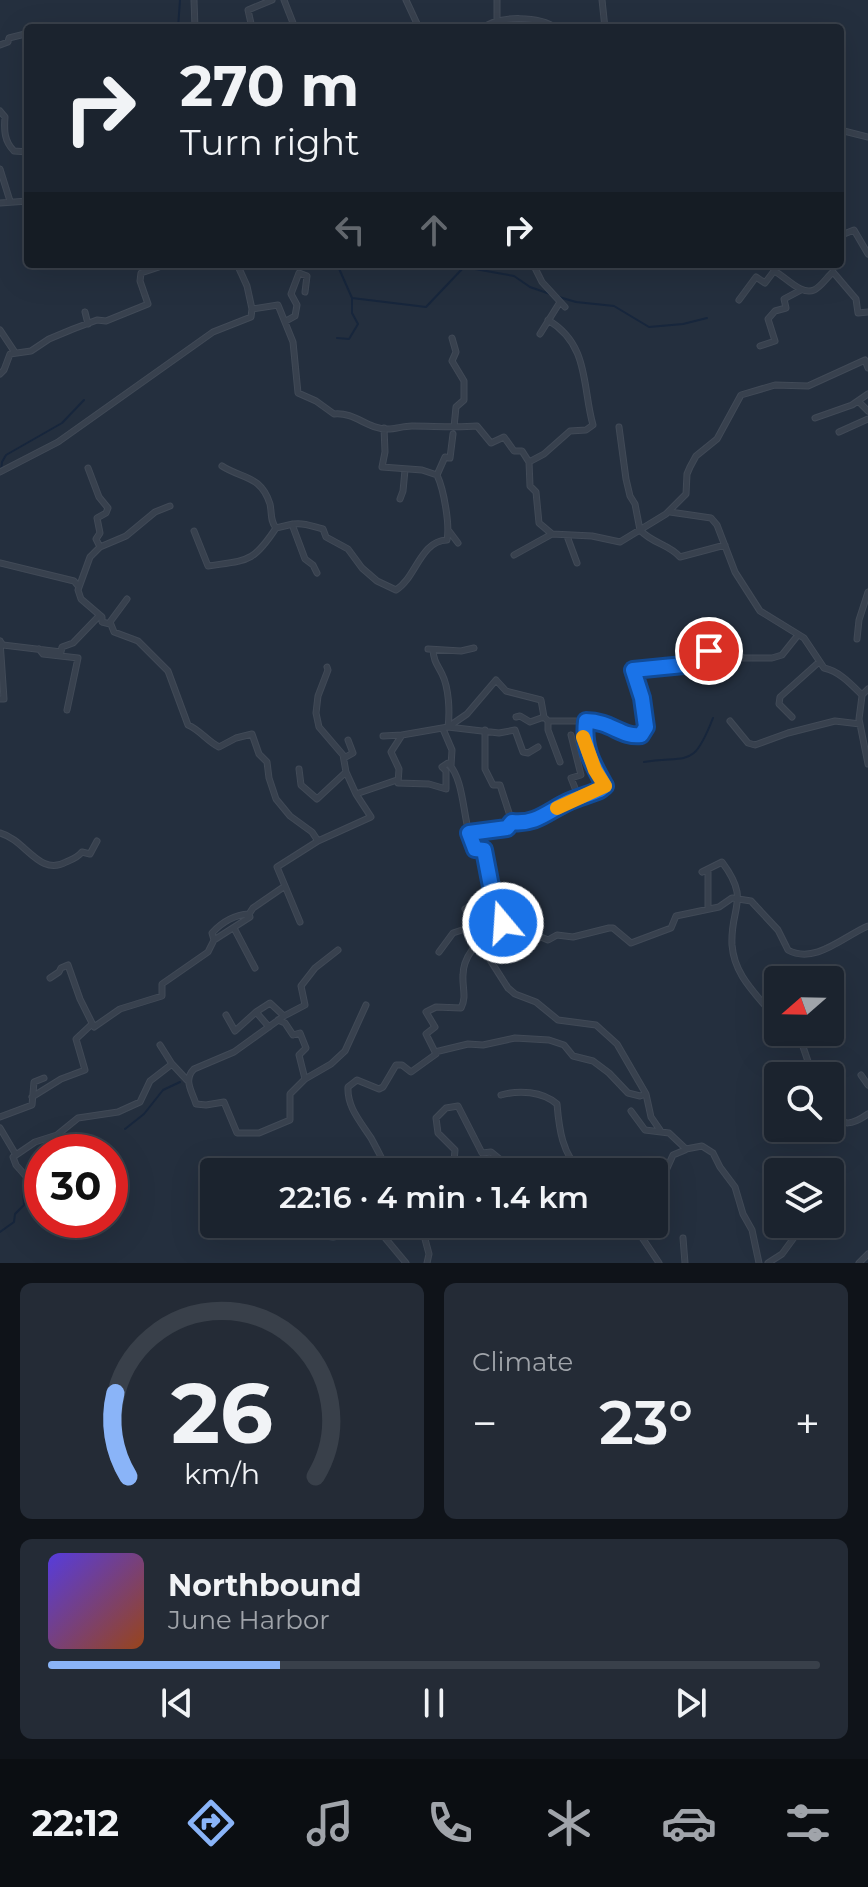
<!DOCTYPE html>
<html lang="en">
<head>
<meta charset="utf-8">
<style>
  body { margin:0; font-family:Montserrat,sans-serif; background:#242b36; color:#f1f3f6; height:100vh; display:flex; flex-direction:column; font-size:30px; white-space:nowrap }
  * { box-sizing:border-box; margin:0 }
  p { font-size:26px; color:#a0a4aa }
  .icon { flex:none; width:44px; height:44px; fill:none; stroke:currentColor; stroke-width:2; stroke-linecap:round; stroke-linejoin:round }
  .map { position:relative; height:1263px; overflow:hidden }
  .side { display:flex; flex-direction:column; gap:20px; padding:20px; background:#0f1319; flex:1 }
  .side>* { flex:none }
  .top-card { position:absolute; left:24px; top:24px; width:820px; height:244px; border-radius:8px; box-shadow:0 8px 32px #0002,0 0 0 2px #39404a; background:#1b232e; color:#f1f3f6; overflow:hidden }
  .needle { width:52px; rotate:250deg }
  .controls { position:absolute; left:764px; top:966px; display:grid; gap:16px }
  .controls a { display:grid; place-items:center; width:80px; height:80px; border-radius:8px; background:#1b232e; box-shadow:0 8px 32px #0002,0 0 0 2px #39404a; font-size:40px }
  .speed { position:absolute; left:24px; top:1134px; display:flex; gap:16px; font-size:40px; font-weight:700; text-align:center }
  .speed>* { display:grid; place-content:center; width:104px; height:104px; border-radius:50%; background:#1b232e; box-shadow:0 8px 32px #0002,0 0 0 2px #39404a; line-height:1 }
  .speed .limit { border:12px solid #d22; background:#fff; color:#111 }
  .pin { position:absolute; display:grid; place-items:center; width:68px; height:68px; color:#fff; margin:-34px; border:4px solid #fff; border-radius:50%; box-shadow:0 2px 8px #0007 }
  .me { position:absolute; width:88px; margin:-44px; rotate:342deg; stroke-linejoin:round; filter:drop-shadow(0 0 6px #0008) }
  .turn { display:flex; align-items:center; gap:28px; height:168px; padding:0 24px; font-size:36px }
  .turn .icon { width:104px; height:104px; stroke-width:2.5 }
  .turn b { display:block; font-size:56px; line-height:68px }
  .lanes { display:flex; align-items:center; height:76px; padding:0 24px; background:#0003; justify-content:center; gap:40px; direction:ltr }
  .lanes .off { opacity:.35 }
  .big { font-size:60px; font-weight:600; line-height:1.1 }
  .side .card { flex:1; display:flex; flex-direction:column; justify-content:center; gap:12px; min-width:0; padding:0 28px; border-radius:12px; background:#242b36 }
  .side .dial { align-items:center; gap:0 }
  .dial svg { height:208px; overflow:visible; fill:none; stroke:#39404a; stroke-width:7; stroke-linecap:round; text-anchor:middle }
  .dial text { fill:#f1f3f6; stroke:none }
  .song { display:flex; align-items:center; gap:24px }
  .cover { width:96px; height:96px; border-radius:12px; background:linear-gradient(135deg,hsl(250 70% 55%),hsl(20 70% 35%)) }
  .played { height:8px; border-radius:4px; background:linear-gradient(90deg,#8ab4f8 30%,#39404a 30%) }
  .keys { display:flex; justify-content:space-around; direction:ltr }
  .heat { display:flex; justify-content:space-between; align-items:center; font-size:44px; direction:ltr }
  .side .tiles { flex:1; display:grid; gap:20px; grid-template-columns:1fr 1fr }
  .card:last-child { grid-column:span 2 }
  .trip { position:absolute; left:200px; top:1158px; width:468px; height:80px; border-radius:8px; background:#1b232e; box-shadow:0 8px 32px #0002,0 0 0 2px #39404a; font-weight:600; line-height:80px; text-align:center }
  .dock { display:flex; height:128px; justify-content:space-around; align-items:center; background:#0b0e12; color:#a0a4aa }
  .dock .icon { width:56px; height:56px }
  .dock .on { color:#8ab4f8 }
  .dock b { font-size:36px; color:#f1f3f6 }
  .map>svg:first-child { display:block }
  .lines { fill:none; stroke-linecap:round; stroke-linejoin:round }
  .stream { stroke:#17263c; stroke-width:2 }
  .minor-casing { stroke:#414a57; stroke-width:7 }
  .minor { stroke:#38414e; stroke-width:5 }
  .route-casing { stroke:#114b97; stroke-width:20 }
  .route { stroke:#1a73e8; stroke-width:14 }
  .slow { stroke:#f59e0b; stroke-width:14 }
</style>
</head>
<body>
<div class="map">
<svg width="868" height="1263" viewBox="0 0 868 1263">
  <rect width="100%" height="100%" fill="#242f3e"/>
  <g class="lines">
    <path class="stream" d="M178,28L180,0
      M559,297L576,302L614,306L649,327L683,324L707,318
      M352,298L426,307L464,267L514,276L530,287L550,294
      M337,338L349,339L358,324L352,313V298L337,264
      M1,471L2,462L6,455L62,423L84,400
      M644,762C690,755 693,769 713,718
      M125,1129L144,1114L163,1090L180,1082
      M31,1186L41,1208
      M0,1232L14,1222L15,1214L24,1205L23,1190L42,1179"/>
    <g class="minor-casing">
      <path id="minor" d="M194,0L195,28
        M284,0L295,28
        M406,0L419,28
        M602,0L605,28
        M497,21V0
        M252,28L248,10L272,0
        M483,28C499,15 540,16 556,28
        M0,45L8,42L9,38L25,34
        M0,111L5,117C4,130 4,141 14,151L28,152
        M840,130L868,137
        M0,169L10,201
        M0,203L28,201
        M840,240L844,234L854,230L868,254
        M237,264L247,286L252,309
        M533,264L542,282L565,307
        M739,300L756,277L765,283L774,271C785,276 801,296 814,290C821,287 827,277 833,272L856,299L858,313L868,312
        M252,309L278,305L293,342L298,393L316,401L334,414C356,412 366,429 388,429C396,429 403,426 412,426C434,426 455,428 477,426L491,443L504,437L514,451H522L529,462L530,486L536,492L539,523L552,534L592,536L620,542L666,514L686,494L687,474L690,467L696,456L717,439L741,395L775,385L808,386L865,360L868,368
        M85,312L88,324
        M286,321L295,316L297,305L291,294L299,273L307,276L305,292
        M0,330L14,351
        M540,334L560,302
        M452,338L456,352L452,361L464,381V400L456,407L454,427
        M760,346L775,341L768,319L775,311L786,308L784,299L801,290
        M0,374L4,370L10,354L31,351L49,339L73,329L97,320L106,321L148,304L140,281L141,273L168,264
        M859,402L868,411
        M815,418L852,405L868,394
        M619,427L626,479L630,496L635,504L640,530C653,544 669,544 680,557L725,545
        M839,432L868,419
        M529,462L544,454L570,431L586,430L593,425C582,387 590,345 548,320
        M222,466C242,479 261,475 270,504C272,513 270,521 276,528L293,524
        M88,468L99,497L108,508L106,513L97,518L100,533L96,539L100,547
        M0,472L58,442L213,332L251,317L252,309
        M437,475L445,457L450,458L453,434
        M400,499L403,491L405,470
        M670,512L711,518L717,525L735,572L760,611L804,638L824,668C839,671 851,684 862,695L868,689
        M194,531L208,566C248,560 253,563 276,528
        M449,531L458,543
        M567,536L577,563
        M514,555L552,534
        M0,563L74,581L79,587
        M317,573L313,565L305,559L293,527L294,524C304,522 314,527 323,529L326,537L348,549L362,568L377,581L396,590C416,578 420,541 447,540C450,525 444,490 437,475L422,470L382,467L385,452L384,428
        M127,599L110,622L114,632L138,641L168,671L188,725C200,730 207,741 219,747L236,738L252,734L259,754L267,762L269,778L276,799L290,816L312,832L318,841
        M110,624L102,622V617L81,599L78,590L90,557L100,547L126,536L155,512L170,506
        M857,639L859,620L868,592
        M0,641L3,645L61,652L62,647L73,643L99,616
        M39,649L43,654L78,658L67,710
        M428,649L461,651L474,648
        M433,650C434,662 437,664 442,674C449,688 450,712 448,727L499,733L515,730L523,752L528,753L538,747
        M327,667L328,670L318,696L316,713L319,727L343,755L346,772L356,794
        M862,696L859,719L868,764
        M0,699H4L0,641
        M516,717L520,716L530,722L544,717
        M792,717L779,704L780,697L819,662
        M548,721V730L560,762
        M586,721C583,748 592,763 605,786L535,821L512,822L507,828L469,833L475,849L484,850L493,897V913L503,923L521,916L526,919L532,937H541L548,940L557,935L573,937L609,928H613L631,943L671,928L676,916L719,907L732,898L751,901L778,930L788,950C815,965 844,936 868,926
        M730,721L748,743L755,745L788,733L835,721L860,724
        M443,729L452,750L451,766
        M485,730V769L493,785H500L512,822
        M571,735L581,775L571,778L579,798
        M383,736L402,735
        M344,758L353,753L348,740
        M299,769L301,785L317,799L346,772
        M0,833C26,840 39,877 66,862C73,859 77,858 82,852L90,854L97,841
        M469,833C463,812 463,778 448,763L442,767L446,771V789L429,784L398,783L399,769L391,752L402,735L448,727L467,714L496,680L506,691L541,700L544,717L548,721H600L633,737L641,735L646,727L642,698L633,670L694,664L695,657L705,656L721,644H726L743,658H772L782,655L798,635
        M708,870V909
        M702,872L722,862C751,901 730,906 732,945C734,972 751,989 768,1009L772,1010L778,1006
        M285,886L300,922
        M234,928L255,968
        M214,940L250,917L249,914
        M439,952L453,933L471,927
        M50,978L59,972L61,968L68,965L80,999L94,1027L120,1009L162,996V984L208,952L214,940L212,933C222,922 233,915 249,914L253,908L285,886L277,867L318,841L371,817L356,794L397,780
        M256,1012L270,1003L284,1016L305,1005L301,986L315,968L338,950
        M226,1015L235,1031L256,1012L269,1027
        M284,1016L234,1052L194,1069C183,1080 192,1091 196,1104L206,1105L224,1102L237,1133H259L290,1120V1094L305,1079L331,1064L345,1051L366,1005
        M278,1020L285,1023L293,1035L300,1033L306,1048L299,1055L305,1079
        M798,1032L813,1076
        M435,1052L468,1044L483,1045L515,1038L549,1040L564,1045L573,1056L593,1061L609,1073L628,1093L640,1096L646,1094L617,1044L596,1025L558,1020L536,1002L515,994L508,988L471,930L469,914L465,909
        M172,1064L187,1080
        M861,1075L868,1085
        M646,1094L651,1117L660,1130
        M501,1095C519,1090 542,1091 557,1104C559,1128 562,1155 582,1172
        M32,1097L61,1079L85,1070L76,1039L92,1024
        M631,1111L645,1130L669,1133L686,1149L702,1146L713,1153L720,1167L735,1187L743,1214L752,1230L759,1263
        M830,1113C844,1127 852,1125 868,1114
        M0,1117L32,1105L34,1082L44,1078
        M0,1128L16,1155
        M389,1172C383,1161 377,1149 371,1138C360,1121 347,1107 348,1087L357,1080L379,1089L383,1087L396,1065H402L411,1072L436,1054L426,1034L435,1027L426,1012L436,1007L461,1008C467,997 462,987 463,975C463,966 467,957 472,950L481,946
        M453,1172L455,1150L438,1133L436,1118L446,1108L458,1106L482,1153L491,1152L502,1161L508,1172
        M644,1172L656,1169L664,1175L673,1155L685,1150
        M31,1182L16,1165L13,1157L35,1142L57,1135L78,1118L118,1112L140,1102L150,1081L172,1064L160,1045
        M301,1224L307,1234L333,1237L371,1231L381,1233L406,1263
        M421,1224L429,1254L427,1263
        M633,1224L659,1263
        M683,1238L685,1263
        M768,1263L782,1254L804,1224
        M859,1263L868,1254"/>
    </g>
    <use href="#minor" class="minor"/>
  </g>
  <g class="lines">
    <g class="route-casing">
      <path id="route" d="M503,923L493,913V897L484,850L475,849L469,833L507,828L512,822C537,825 549,810 570,801C580,797 590,794 600,790L605,786C592,763 583,748 586,721C611,721 622,738 641,735L646,727L642,698L633,670L694,664L695,657L705,656L709,651"/>
    </g>
    <use href="#route" class="route"/>
    <path class="slow" d="M557,808L605,786L595,770L583,737"/>
  </g>
</svg>
<div class="controls">
<a><svg class="needle" viewBox="-14 -14 28 28"><path d="M0-13l5 13h-10z" fill="#e53935"/><path d="M0 13l5-13h-10z" fill="#a0a4aa"/></svg></a>
<a><svg class="icon" aria-label="search" viewBox="0 0 24 24"><circle cx="10" cy="10" r="6"/><path d="M15 15l6 6"/></svg></a>
<a><svg class="icon" aria-label="layers" viewBox="0 0 24 24"><path d="M12 4l9 5-9 5-9-5zM3 14l9 5 9-5"/></svg></a>
</div>
<div class="speed"><div class="limit">30</div></div>
<div class="pin" style="left:709px;top:651px;background:#d93025"><svg class="icon" aria-label="arrive" viewBox="0 0 24 24"><path d="M6 21V4h12l-3 4 3 4H6"/></svg></div>
<svg class="me" style="left:503px;top:923px" viewBox="-20 -20 40 40"><circle r="17" fill="#1a73e8" stroke="#fff" stroke-width="3"/><path d="M0-11L8 9 0 5-8 9z" fill="#fff"/></svg>
<div class="trip">22:16 · 4 min · 1.4 km</div>
<div class="top-card">
<div class="turn"><svg class="icon" aria-label="right" viewBox="0 0 24 24"><path d="M7 20v-9h11M14 6l5 5-5 5"/></svg><div><b>270 m</b>Turn right</div></div>
<div class="lanes"><svg class="icon off" aria-label="left" viewBox="0 0 24 24"><path d="M17 20v-9H6M10 6l-5 5 5 5"/></svg><svg class="icon off" aria-label="ahead" viewBox="0 0 24 24"><path d="M12 20V5M6 11l6-6 6 6"/></svg><svg class="icon" aria-label="right" viewBox="0 0 24 24"><path d="M7 20v-9h11M14 6l5 5-5 5"/></svg></div>
</div>
</div>
<section class="side">
<div class="tiles">
<div class="card dial"><svg viewBox="0 0 100 80">
<path d="M14 69A42 42 0 1 1 86 69"/>
<path d="M14 69A42 42 0 0 1 9 37" stroke="#8ab4f8"/>
<text x="50" y="56" font-size="32" font-weight="700">26</text>
<text x="50" y="72" font-size="11">km/h</text>
</svg></div>
<div class="card"><p>Climate</p>
<div class="heat"><a>−</a><b class="big">23°</b><a>+</a></div>
</div>
<div class="card">
<div class="song"><i class="cover"></i><div><b>Northbound</b><p>June Harbor</p></div></div>
<div class="played"></div>
<div class="keys"><svg class="icon" aria-label="previous" viewBox="0 0 24 24"><path d="M18 5L8 12l10 7zM5 5v14"/></svg><svg class="icon" aria-label="pause" viewBox="0 0 24 24"><path d="M8 5v14M16 5v14"/></svg><svg class="icon" aria-label="next" viewBox="0 0 24 24"><path d="M6 5l10 7-10 7zM19 5v14"/></svg></div>
</div>
</div>
</section>
<nav class="dock">
<b>22:12</b>
<svg class="icon on" aria-label="directions" viewBox="0 0 24 24"><path d="M12 3l9 9-9 9-9-9zM9 14v-3h6M13 9l2 2-2 2"/></svg>
<svg class="icon" aria-label="music" viewBox="0 0 24 24"><path d="M9 18V5l10-2v13"/><circle cx="6" cy="18" r="3"/><circle cx="16" cy="16" r="3"/></svg>
<svg class="icon" aria-label="phone" viewBox="0 0 24 24"><path d="M5 4h4l2 5-3 2q2 4 5 5l2-3 5 2v4C11 20 4 13 5 4z"/></svg>
<svg class="icon" aria-label="climate" viewBox="0 0 24 24"><path d="M12 3v18M4 7l16 10M4 17L20 7"/></svg>
<svg class="icon" aria-label="car" viewBox="0 0 24 24"><path d="M5 17H2v-5l4-1 3-4h7l3 4 3 1v5h-3M9 17h6M6 11h13"/><circle cx="7" cy="17" r="2"/><circle cx="17" cy="17" r="2"/></svg>
<svg class="icon" aria-label="filters" viewBox="0 0 24 24"><path d="M4 7h16M4 17h16"/><circle cx="9" cy="7" r="2"/><circle cx="15" cy="17" r="2"/></svg>
</nav>
</body>
</html>
